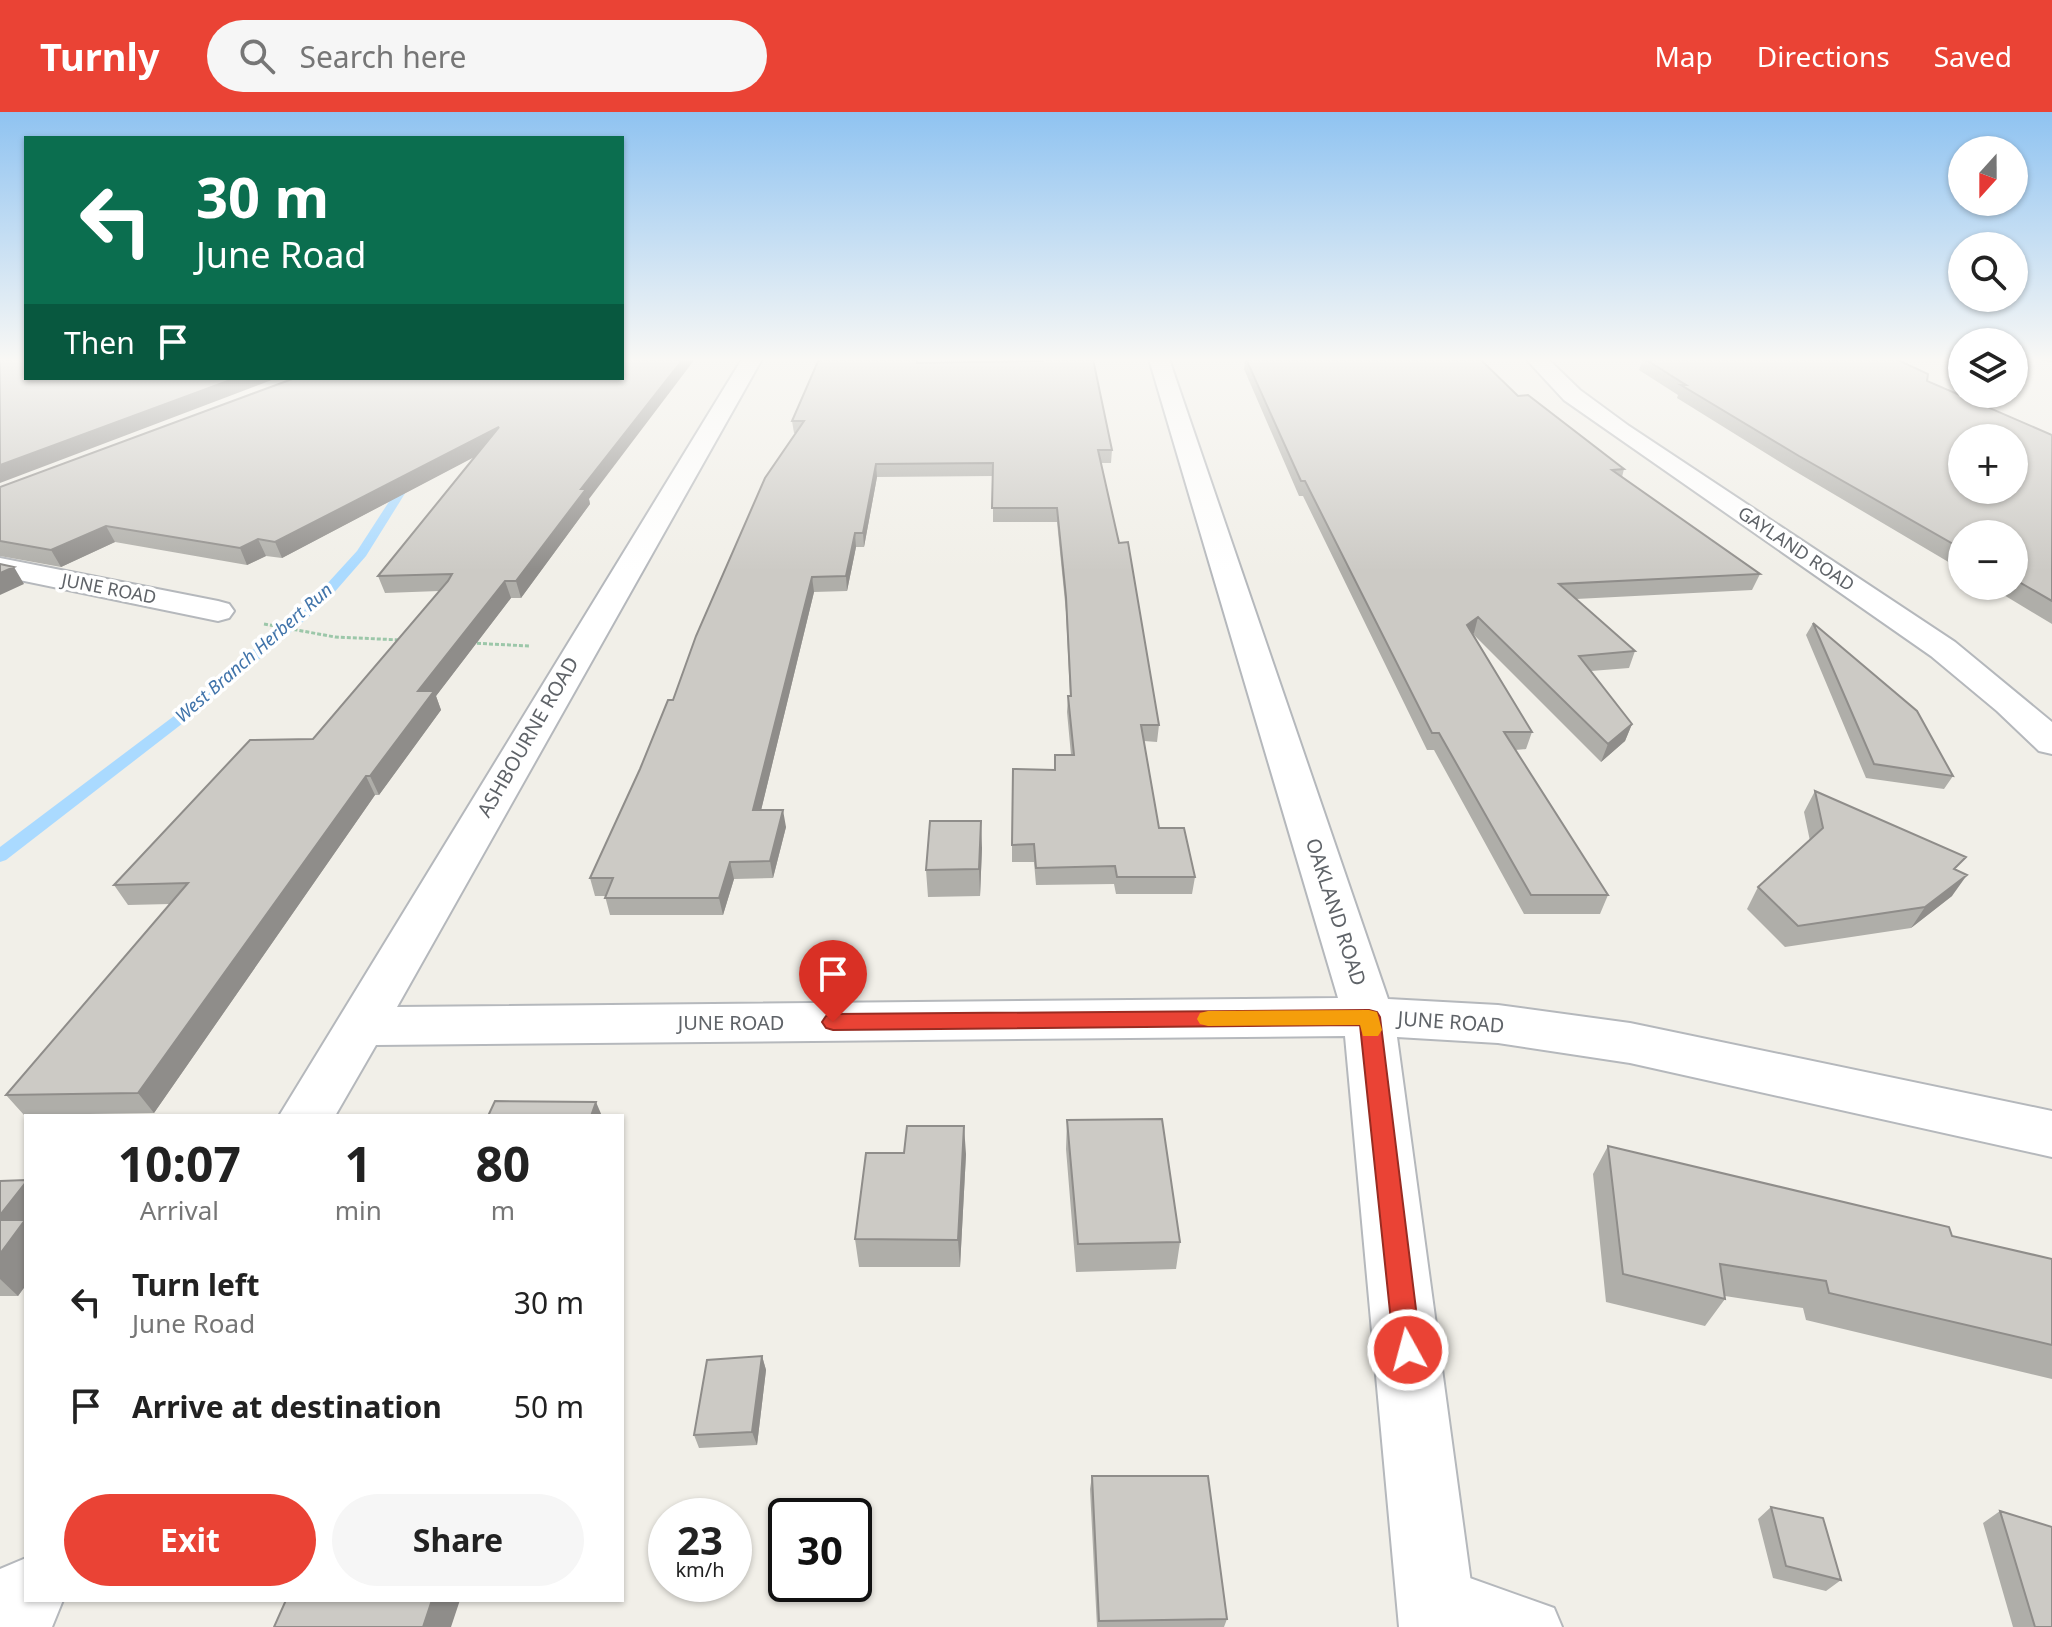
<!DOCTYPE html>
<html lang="en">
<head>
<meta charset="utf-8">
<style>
	body { margin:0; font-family:"Noto Sans",sans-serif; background:#f6f6f6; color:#222; height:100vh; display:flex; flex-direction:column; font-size:30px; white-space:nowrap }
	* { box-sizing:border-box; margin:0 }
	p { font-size:26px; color:#767676 }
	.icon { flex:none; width:44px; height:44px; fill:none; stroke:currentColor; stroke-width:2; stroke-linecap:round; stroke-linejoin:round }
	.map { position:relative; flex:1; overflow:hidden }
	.details { position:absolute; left:24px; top:1002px; width:600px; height:488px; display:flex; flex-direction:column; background:#fff; border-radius:0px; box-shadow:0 2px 6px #0004 }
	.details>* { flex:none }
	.hud { position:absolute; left:24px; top:24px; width:600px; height:244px; border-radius:0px; box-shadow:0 2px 6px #0004; background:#0b6e4f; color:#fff; overflow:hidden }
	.needle { width:52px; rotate:201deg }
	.tools { position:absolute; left:1948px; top:24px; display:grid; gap:16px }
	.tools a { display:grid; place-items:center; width:80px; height:80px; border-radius:50%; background:#fff; box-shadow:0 2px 6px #0004; font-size:40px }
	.speed { position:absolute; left:648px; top:1386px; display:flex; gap:16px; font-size:40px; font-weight:700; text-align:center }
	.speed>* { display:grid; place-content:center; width:104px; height:104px; border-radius:50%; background:#fff; box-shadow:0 2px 6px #0004; line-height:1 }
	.speed small { font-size:20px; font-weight:400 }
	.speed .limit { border:4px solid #111; border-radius:12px; background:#fff; color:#111 }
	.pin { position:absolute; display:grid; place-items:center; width:68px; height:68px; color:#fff; margin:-82px -34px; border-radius:50% 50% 50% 0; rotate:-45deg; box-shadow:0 0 8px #0007 }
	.pin .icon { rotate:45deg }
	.me { position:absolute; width:88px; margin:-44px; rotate:353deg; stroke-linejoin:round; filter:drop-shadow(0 0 6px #0008) }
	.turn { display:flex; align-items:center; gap:28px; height:168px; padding:0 40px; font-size:36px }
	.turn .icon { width:104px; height:104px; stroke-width:2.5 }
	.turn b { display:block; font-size:56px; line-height:68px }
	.then { display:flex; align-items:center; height:76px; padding:0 40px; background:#0003; gap:16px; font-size:30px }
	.eta { display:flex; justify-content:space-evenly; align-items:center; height:136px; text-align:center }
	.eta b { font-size:48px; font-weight:700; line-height:56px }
	.button { display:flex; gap:16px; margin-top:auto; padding:16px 40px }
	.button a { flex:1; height:92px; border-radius:48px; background:#ea4335; color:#fff; font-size:32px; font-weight:700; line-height:92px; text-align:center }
	.button a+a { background:#f6f6f6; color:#222 }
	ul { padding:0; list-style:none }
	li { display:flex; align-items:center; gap:24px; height:104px; padding:0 40px }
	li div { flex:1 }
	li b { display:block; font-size:30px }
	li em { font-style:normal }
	header { display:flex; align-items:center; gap:48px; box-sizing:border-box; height:112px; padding:0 40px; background:#ea4335; color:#fff }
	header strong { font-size:38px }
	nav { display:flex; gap:44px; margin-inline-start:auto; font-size:28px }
	.search { width:560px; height:72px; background:#f6f6f6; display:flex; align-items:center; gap:20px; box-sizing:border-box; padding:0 28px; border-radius:44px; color:#767676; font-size:30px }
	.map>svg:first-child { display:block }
</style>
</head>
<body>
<header>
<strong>Turnly</strong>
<div class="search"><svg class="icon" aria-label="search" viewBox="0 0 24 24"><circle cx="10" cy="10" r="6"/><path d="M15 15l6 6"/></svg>Search here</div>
<nav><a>Map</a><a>Directions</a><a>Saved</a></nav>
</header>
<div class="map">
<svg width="2052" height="1515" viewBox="0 0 2052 1515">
	<rect width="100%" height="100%" fill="#f1efe8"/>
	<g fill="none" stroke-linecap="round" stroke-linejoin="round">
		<path fill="#aadaff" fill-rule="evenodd" d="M405 365 414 367 366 444 325 491 196 601 6 748 0 750V735L186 595 315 485 357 439Z"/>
		<defs>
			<path id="service" d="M1436 1454 1554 1496 1562 1515H1460L1417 1499 1410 1480 1417 1461Z"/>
			<path id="minor" d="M742 247H762L397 895 1338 886 1149 247H1169L1388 887 1498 893 1630 911 2052 999V1045L1630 951 1498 931 1397 925 1477 1515H1399L1345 924 376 933 335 1004H279Z
				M1526 247H1548L1580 278 1629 314 1955 530 2052 610V642L2039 639 1997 599 1931 544 1564 288Z
				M0 446 218 489 229 492 234 499 229 506 218 509 0 464Z
				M26 1446V1488H63L52 1515H0V1457Z"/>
		</defs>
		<use href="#service" stroke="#b5b8bc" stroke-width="4"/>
		<use href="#minor" stroke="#b5b8bc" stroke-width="4"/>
		<path stroke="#9cc7a9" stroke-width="3" stroke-dasharray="4 2" stroke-linecap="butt" d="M264 512 335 525 401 528
			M471 531 529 534"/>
		<use href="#service" fill="#fff" fill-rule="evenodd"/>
		<use href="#minor" fill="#fff" fill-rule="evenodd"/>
	</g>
	<path fill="#afaea9" d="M1043 247H1093L1112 338 1111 351H1101L1159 613 1157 630 1144 629 1159 716 1195 765 1192 782H1116L1114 772 1036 773 1034 750H1012V733L1055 658 1071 643 1067 600 1068 584H1070L1066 500 1057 410H993V364L877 365 864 435H856L847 479 814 480 761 698 786 715 773 766 734 767 723 803H610L605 784H595L590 766 796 321H794L792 309 918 251 1043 249Z
		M1245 247H1480L1518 284 1624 357 1622 365 1760 462 1752 478 1576 487 1635 539 1629 556 1591 559 1632 612 1625 629 1601 650 1473 522 1532 620 1526 637 1515 638 1608 783 1600 802H1524L1434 638H1427L1303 384H1299L1244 257Z
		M1643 247H1896L1927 269 2052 323V512L1989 474H2014V422H1962V458L1793 358 1677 286 1678 283 1639 258Z
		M2036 247H2052V251Z
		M295 266 589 387 590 392 521 486H511L436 584 441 598 379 683H375L154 1001 24 1003 6 983 170 792 128 793 114 773 313 627 439 479 385 481 378 464 475 344 282 446 266 444 247 453 115 430 61 455 0 444V375Z
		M1813 511 1953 664 1944 677 1866 666 1806 523Z
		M1815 679 1957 758 1952 784 1911 816 1785 835 1747 797 1758 775 1810 729 1804 700Z
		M982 736 980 784 928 785 926 758Z
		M1067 1008 1180 1130 1176 1157 1076 1160 1066 1037Z
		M1608 1034 1952 1124 2052 1147V1267L1806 1208 1803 1196 1725 1184V1187L1705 1214 1606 1190 1593 1062Z
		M966 1042 960 1155H859L855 1127Z
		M26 1068V1173L18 1184H0V1069Z
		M762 1244 766 1258 757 1333 699 1336 694 1323Z
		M1092 1364 1227 1507 1224 1515H1097L1090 1377Z
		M1771 1395 1841 1468 1826 1479 1773 1466 1758 1407Z
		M2000 1399 2052 1515H2013L1983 1411Z"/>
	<path fill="#8f8d8a" d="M683 247H695L589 387 590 392 521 486 516 469 581 377Z
		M236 266H277L0 371V353Z
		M499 315 503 330 282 446 275 430Z
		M876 352 877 365 864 435 863 421Z
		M106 414 115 430 61 455 51 438Z
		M855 421 856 435 847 479 846 464Z
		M258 427 266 444 247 453 240 436Z
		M14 455 24 472 0 483V461Z
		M812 465 814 480 757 715 753 698Z
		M505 469 511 486 436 584 441 598 379 683 370 664 418 579Z
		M1478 505 1474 521 1463 530 1467 513Z
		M1632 612 1625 629 1601 650 1608 632Z
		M366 664 375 683 154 1001 138 981Z
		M783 698 786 715 773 766 770 749Z
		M981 709 982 736 980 784 979 757Z
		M730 750 734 767 723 803 719 786Z
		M1967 763 1952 784 1911 816 1925 795Z
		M596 990 602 1004H591Z
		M964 1014 966 1042 960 1155 958 1128Z
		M26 1070V1173L18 1184 0 1167V1103Z
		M762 1244 766 1258 757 1333 752 1320Z
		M432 1488H460L451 1515H423Z"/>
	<path fill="#cccac5" stroke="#8f8d8a" stroke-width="2" fill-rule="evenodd" d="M0 247H26V266H236L0 353Z
		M622 247H683L581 377H586L516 469H505L418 579H434L370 664H366L138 981 6 983 188 771 114 773 250 628 313 627 448 469 452 462 378 464 499 315 275 430 258 427 240 436 106 414 51 438 0 429V375L295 266H622Z
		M819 247H917V251L1043 249V247H1093L1112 338H1098L1119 431 1128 430 1159 613H1141L1159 716H1184L1195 765H1117L1115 754 1036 756 1034 732 1012 733 1013 657 1055 658V643H1074L1068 584H1071L1066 485 1057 396H992L993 351 876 352 863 421H855L846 464 812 465 753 698H783L770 749 730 750 719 786H605L613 766H590L640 657 668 588H673L696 524 765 366 804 309H792Z
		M1246 247H1480L1518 284 1528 283 1624 357 1612 358 1760 462 1559 472 1635 539 1579 544 1632 612 1608 632 1478 505 1467 513 1532 620H1504L1608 783H1531L1439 621H1432L1305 369H1301Z
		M1645 247H1896L1928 262 1927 269 2052 323V489L2014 467V422H1962V437L1799 344 1681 273H1686ZM1962 326H2014V378H1962Z
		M0 452 14 455 0 461Z
		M1813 511 1917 599 1953 664 1874 652Z
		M1815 679 1966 745 1954 757 1967 763 1925 795 1798 814 1758 775 1823 716Z
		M930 709H981L979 757 926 758Z
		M495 989 596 990 591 1004H488Z
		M1162 1007 1180 1130 1078 1132 1067 1008Z
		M907 1014H964L958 1128 855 1127 866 1041H904Z
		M1608 1034 1949 1115 1952 1124 2052 1147V1233L1829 1181 1826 1169 1720 1152 1725 1187 1623 1162Z
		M26 1068V1070L0 1103V1069Z
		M0 1108H25L0 1142Z
		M762 1244 752 1320 694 1323 707 1248Z
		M1092 1364H1208L1227 1507 1099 1509Z
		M1771 1395 1823 1406 1841 1468 1786 1454Z
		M2000 1399 2052 1415V1515H2035Z
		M286 1488H432L423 1515H274Z"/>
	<linearGradient id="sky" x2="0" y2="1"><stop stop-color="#8fc3f1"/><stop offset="0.54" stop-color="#f9f8f5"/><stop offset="1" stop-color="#f9f8f5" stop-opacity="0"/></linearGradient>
	<rect width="2052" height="459" fill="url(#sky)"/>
	<path fill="#ea4335" stroke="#982c22" stroke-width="2" d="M1369 898 1377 900 1380 905 1421 1238 1417 1248 1408 1251 1398 1248 1394 1238 1360 913 833 918 826 916 822 910 826 904 833 902Z"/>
	<path fill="#f59e0b" d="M1369 898 1377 900 1382 918 1378 924H1363L1360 913 1208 914 1200 912 1197 907 1200 901 1208 899Z"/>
	<g text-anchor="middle" stroke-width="7" stroke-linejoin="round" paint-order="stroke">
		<g font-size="18" fill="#5f6368" stroke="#fff">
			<text transform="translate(1796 437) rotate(34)" y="6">GAYLAND ROAD</text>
			<text transform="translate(109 477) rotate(11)" y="6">JUNE ROAD</text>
		</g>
		<g font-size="18" font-style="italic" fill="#4174aa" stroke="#fff">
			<text transform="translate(254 541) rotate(-41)" y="6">West Branch Herbert Run</text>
		</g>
		<g font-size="20" fill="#5f6368" stroke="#fff">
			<text transform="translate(528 625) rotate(-60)" y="7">ASHBOURNE ROAD</text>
			<text transform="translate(1336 800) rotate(72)" y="7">OAKLAND ROAD</text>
			<text transform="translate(1451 910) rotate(4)" y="7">JUNE ROAD</text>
			<text x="731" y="918">JUNE ROAD</text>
		</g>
	</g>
</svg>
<div class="tools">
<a><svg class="needle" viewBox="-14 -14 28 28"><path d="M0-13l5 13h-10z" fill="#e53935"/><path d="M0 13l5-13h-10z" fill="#767676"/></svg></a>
<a><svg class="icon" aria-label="search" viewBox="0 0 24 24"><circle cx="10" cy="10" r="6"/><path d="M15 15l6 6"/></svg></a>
<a><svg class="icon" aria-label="layers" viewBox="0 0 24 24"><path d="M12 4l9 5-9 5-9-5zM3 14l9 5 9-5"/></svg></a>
<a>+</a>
<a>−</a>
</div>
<div class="speed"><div>23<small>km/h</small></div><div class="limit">30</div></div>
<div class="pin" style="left:833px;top:910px;background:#d93025"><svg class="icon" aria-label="arrive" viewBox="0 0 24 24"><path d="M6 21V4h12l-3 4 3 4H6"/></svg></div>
<svg class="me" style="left:1408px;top:1238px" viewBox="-20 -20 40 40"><circle r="17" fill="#ea4335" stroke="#fff" stroke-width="3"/><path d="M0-11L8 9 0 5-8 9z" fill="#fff"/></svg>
<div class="hud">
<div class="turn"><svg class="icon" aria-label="left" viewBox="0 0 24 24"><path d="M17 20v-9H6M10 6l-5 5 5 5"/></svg><div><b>30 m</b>June Road</div></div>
<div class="then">Then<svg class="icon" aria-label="arrive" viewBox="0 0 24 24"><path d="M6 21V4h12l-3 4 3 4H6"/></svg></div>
</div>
<section class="details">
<div class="eta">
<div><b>10:07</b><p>Arrival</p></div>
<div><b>1</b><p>min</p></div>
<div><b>80</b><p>m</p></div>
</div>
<ul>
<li><svg class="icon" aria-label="left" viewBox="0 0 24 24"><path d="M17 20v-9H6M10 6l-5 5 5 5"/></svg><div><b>Turn left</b><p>June Road</p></div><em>30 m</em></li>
<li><svg class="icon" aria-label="arrive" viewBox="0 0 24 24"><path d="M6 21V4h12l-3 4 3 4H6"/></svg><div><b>Arrive at destination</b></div><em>50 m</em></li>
</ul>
<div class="button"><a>Exit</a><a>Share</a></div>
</section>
</div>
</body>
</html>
